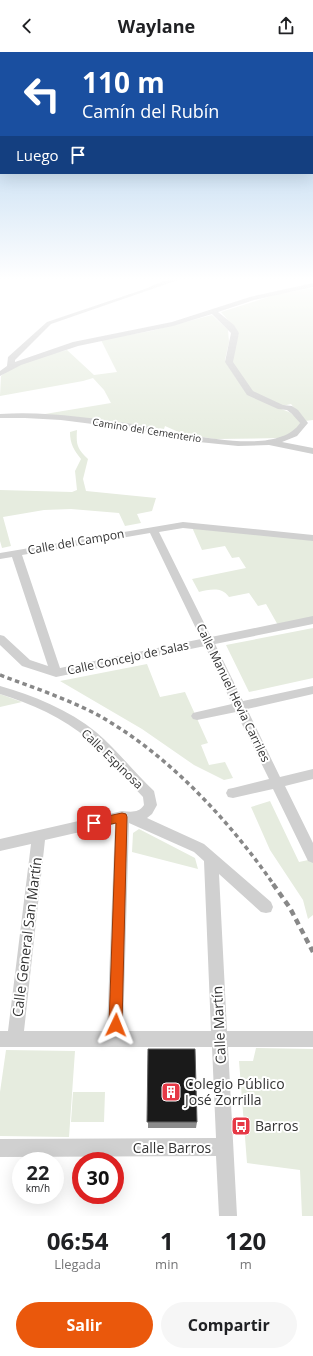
<!DOCTYPE html>
<html lang="es">
<head>
<meta charset="utf-8">
<style>
	body { margin:0; font-family:"Open Sans",sans-serif; background:#f6f6f6; color:#202124; height:100vh; display:flex; flex-direction:column; font-size:15px; white-space:nowrap }
	* { box-sizing:border-box; margin:0 }
	p { font-size:13px; color:#757577 }
	.icon { flex:none; width:22px; height:22px; fill:none; stroke:currentColor; stroke-width:2; stroke-linecap:round; stroke-linejoin:round }
	.map { position:relative; height:1164px; overflow:hidden }
	.details { display:flex; flex-direction:column; background:#fff; flex:1 }
	.details>* { flex:none }
	.guide { position:absolute; left:0px; top:0px; width:313px; height:122px; box-shadow:0 4px 16px #0002; background:#1a4fa0; color:#fff; overflow:hidden }
	.speed { position:absolute; left:12px; top:1100px; display:flex; gap:8px; font-size:20px; font-weight:700; text-align:center }
	.speed>* { display:grid; place-content:center; width:52px; height:52px; border-radius:50%; background:#fff; box-shadow:0 4px 16px #0002; line-height:1 }
	.speed small { font-size:10px; font-weight:400 }
	.speed .limit { border:6px solid #d22; background:#fff; color:#111 }
	.pin { position:absolute; display:grid; place-items:center; width:34px; height:34px; color:#fff; margin:-17px; border-radius:8px; box-shadow:0 2px 6px #0006 }
	.me { position:absolute; width:44px; margin:-22px; rotate:2deg; stroke-linejoin:round; filter:drop-shadow(0 0 3px #0008) }
	.turn { display:flex; align-items:center; gap:14px; height:84px; padding:0 16px; font-size:18px }
	.turn .icon { width:52px; height:52px; stroke-width:2.5 }
	.turn b { display:block; font-size:28px; line-height:34px }
	.then { display:flex; align-items:center; height:38px; padding:0 16px; background:#0003; gap:8px; font-size:15px }
	.eta { display:flex; justify-content:space-evenly; align-items:center; height:68px; text-align:center }
	.eta b { font-size:24px; font-weight:700; line-height:28px }
	.action { display:flex; gap:8px; margin-top:auto; padding:8px 16px }
	.action a { flex:1; height:46px; border-radius:24px; background:#ea580c; color:#fff; font-size:16px; font-weight:700; line-height:46px; text-align:center }
	.action a+a { background:#f6f6f6; color:#202124 }
	header { display:flex; justify-content:space-between; align-items:center; height:52px; padding:0 16px; background:#fff; font-size:18px; font-weight:700 }
	.map>svg:first-child { display:block }
</style>
</head>
<body>
<header><svg class="icon" aria-label="back" viewBox="0 0 24 24"><path d="M15 5l-7 7 7 7"/></svg>Waylane<svg class="icon" aria-label="share" viewBox="0 0 24 24"><path d="M12 15V3M7 8l5-5 5 5M5 13v7h14v-7"/></svg></header>
<div class="map">
<svg width="313" height="1164" viewBox="0 0 313 1164">
	<rect width="100%" height="100%" fill="#fff"/>
	<path fill="#e6ecdf" d="M313 236V368L305 369 291 352 282 354 251 339 231 309 239 281 221 260 278 242Z
		M212 263 228 278 229 290 225 308 236 326 271 353 289 360 298 366 300 371 299 375 291 381 281 386 215 387 183 382 165 374 164 377 45 362 111 351 104 338 93 326 83 329 0 344 1 324C19 309 44 304 67 298L94 323 117 320 101 288 151 279Z
		M77 378C76 393 77 396 88 407L83 427 86 439 156 446 152 459 137 462 141 471 125 474 119 461 71 457 44 458 3 465 11 494 2 496 0 489V438L72 440 77 438 75 419 81 407C74 398 70 392 70 380Z
		M191 473 313 486V568L279 575 266 552 258 554 249 541 229 545C221 534 209 538 199 540L192 527 246 516 239 505 232 506 225 494 202 498Z
		M313 576V626L249 640 226 593Z
		M147 612 160 645 185 640 208 691 201 693 209 713 225 710 233 726 224 728 194 713 142 677 60 629Z
		M0 642 22 650 0 655Z
		M270 749 299 810 313 807V863L308 867 303 848 270 798 251 755Z
		M139 777 195 806 198 817 132 800 133 781Z
		M256 996 313 997V1164H302L300 1118 247 1111 239 1009H253Z
		M6 998 75 999 69 1085 0 1084V1040Z
		M73 1040H105L104 1070H71Z"/>
	<g fill="none" stroke-linecap="round" stroke-linejoin="round">
		<path fill="#d0d0d0" fill-rule="evenodd" d="M178 228 51 272 15 308V310L73 290 172 270 250 245 313 231V235L254 248 218 260 234 273 239 281 233 310 253 339 283 353 292 354 298 358 308 371 297 384 282 390 313 396V402L269 393 238 394 199 390 140 378 61 368 25 366H0V362C45 359 89 366 133 372 170 377 275 409 300 371L292 362 287 358 278 357 247 343 225 310 231 281 212 262 173 274 78 294 21 313 0 324V319L7 314 8 305 47 270 145 237 163 229Z
			M183 470 313 483V489L183 476 159 480 211 585 313 564V572L215 592 243 649 313 634V642L247 657 280 725 313 717V727L285 734 313 791V811L308 809 273 737 233 746 228 745 226 741 228 737 233 736 269 727 236 660 197 668 193 667 191 664 193 661 197 660 232 652 205 594 56 625 22 614 0 593V583L4 584 30 608 48 614 12 505 0 507V501ZM150 481 201 587 60 616 22 503Z
			M0 634C33 643 69 658 96 680 117 698 134 720 154 739L157 753 152 762 147 766 204 792 271 850 273 855 271 860 266 861 261 860 219 822 227 979H313V995H228L237 1164H219L216 1104 0 1105V1087L216 1086 212 995H0V979H8L31 792 0 799V787L122 759C131 760 139 761 144 753L143 745C125 726 108 705 88 687 64 666 30 651 0 642ZM129 771 194 800 204 809 211 979H123ZM115 772 107 979H24L45 788Z"/>
		<path stroke="#888" stroke-width="3.5" stroke-dasharray="4.5 3.5" stroke-linecap="butt" d="M0 623C32 635 65 646 96 662 167 701 228 767 274 833"/>
		<path stroke="#888" stroke-width="4.5" stroke-dasharray="6 4.5" stroke-linecap="butt" d="M273 832 290 856 313 900"/>
	</g>
	<path fill="#8c8c8c" d="M148 997 197 1070 196 1076H148Z"/>
	<path fill="#1a1a1a" stroke="#5f5f5f" d="M148 997H195L197 1070H147Z"/>
	<linearGradient id="sky" x2="0" y2="1"><stop stop-color="#9ec6ea"/><stop offset="0.58" stop-color="#fff"/><stop offset="1" stop-color="#fff" stop-opacity="0"/></linearGradient>
	<rect width="313" height="391" fill="url(#sky)"/>
	<path fill="#ea580c" stroke="#983908" d="M122 761 126 762 127 765 122 973 120 977 116 979 111 977 109 973 116 771 94 776 90 775 89 771 90 768 94 767Z"/>
	<defs>
		<symbol id="building-square" viewBox="-11 -11 22 22"><rect x="-9" y="-9" width="18" height="18" rx="4" fill="#e63946" stroke="#fff"/><path d="M-4-6H4V6H1V3H-1V6H-4ZM-2.5-4.3h1.7v1.8h-1.7ZM.8-4.3h1.7v1.8H.8ZM-2.5-1h1.7V.8h-1.7ZM.8-1h1.7V.8H.8Z" fill="#fff"/></symbol>
		<symbol id="bus-square" viewBox="-11 -11 22 22"><rect x="-9" y="-9" width="18" height="18" rx="4" fill="#e63946" stroke="#fff"/><path d="M-5-6H5V4H4V6H2V4H-2V6H-4V4H-5ZM-3.5-4V0h7V-4ZM-3.5 1.2v1.5H-2V1.2ZM2 1.2v1.5H3.5V1.2Z" fill="#fff"/></symbol>
	</defs>
	<g fill-rule="evenodd">
		<use href="#building-square" x="160" y="1029" width="22" height="22"/>
		<use href="#bus-square" x="230" y="1063" width="22" height="22"/>
	</g>
	<g text-anchor="middle" stroke-width="4" stroke-linejoin="round" paint-order="stroke">
		<g font-size="10" fill="#333" stroke="#fff">
			<text transform="translate(147 378) rotate(9)" y="4">Camino del Cementerio</text>
		</g>
		<g font-size="12" fill="#333" stroke="#fff">
			<text transform="translate(76 490) rotate(-10)" y="4">Calle del Campon</text>
			<text transform="translate(128 606) rotate(-12)" y="4">Calle Concejo de Salas</text>
			<text transform="translate(233 641) rotate(64)" y="4">Calle Manuel Hevia Carriles</text>
			<text transform="translate(112 707) rotate(44)" y="4">Calle Espinosa</text>
		</g>
		<g font-size="14" fill="#333" stroke="#fff">
			<text transform="translate(27 885) rotate(-83)" y="5">Calle General San Martín</text>
			<text transform="translate(219 973) rotate(-93)" y="5">Calle Martín</text>
			<text x="172" y="1101">Calle Barros</text>
		</g>
		<g font-size="14" fill="#333" stroke="#fff" text-anchor="start">
			<text x="185" y="1037">Colegio Público<tspan x="185" dy="16">José Zorrilla</tspan></text>
			<text x="255" y="1079">Barros</text>
		</g>
	</g>
</svg>
<div class="speed"><div>22<small>km/h</small></div><div class="limit">30</div></div>
<div class="pin" style="left:94px;top:771px;background:#d93025"><svg class="icon" aria-label="arrive" viewBox="0 0 24 24"><path d="M6 21V4h12l-3 4 3 4H6"/></svg></div>
<svg class="me" style="left:116px;top:973px" viewBox="-20 -20 40 40"><path d="M0-17L14 15 0 8-14 15z" fill="#ea580c" stroke="#fff" stroke-width="4"/></svg>
<div class="guide">
<div class="turn"><svg class="icon" aria-label="left" viewBox="0 0 24 24"><path d="M17 20v-9H6M10 6l-5 5 5 5"/></svg><div><b>110 m</b>Camín del Rubín</div></div>
<div class="then">Luego<svg class="icon" aria-label="arrive" viewBox="0 0 24 24"><path d="M6 21V4h12l-3 4 3 4H6"/></svg></div>
</div>
</div>
<section class="details">
<div class="eta">
<div><b>06:54</b><p>Llegada</p></div>
<div><b>1</b><p>min</p></div>
<div><b>120</b><p>m</p></div>
</div>
<div class="action"><a>Salir</a><a>Compartir</a></div>
</section>
</body>
</html>
